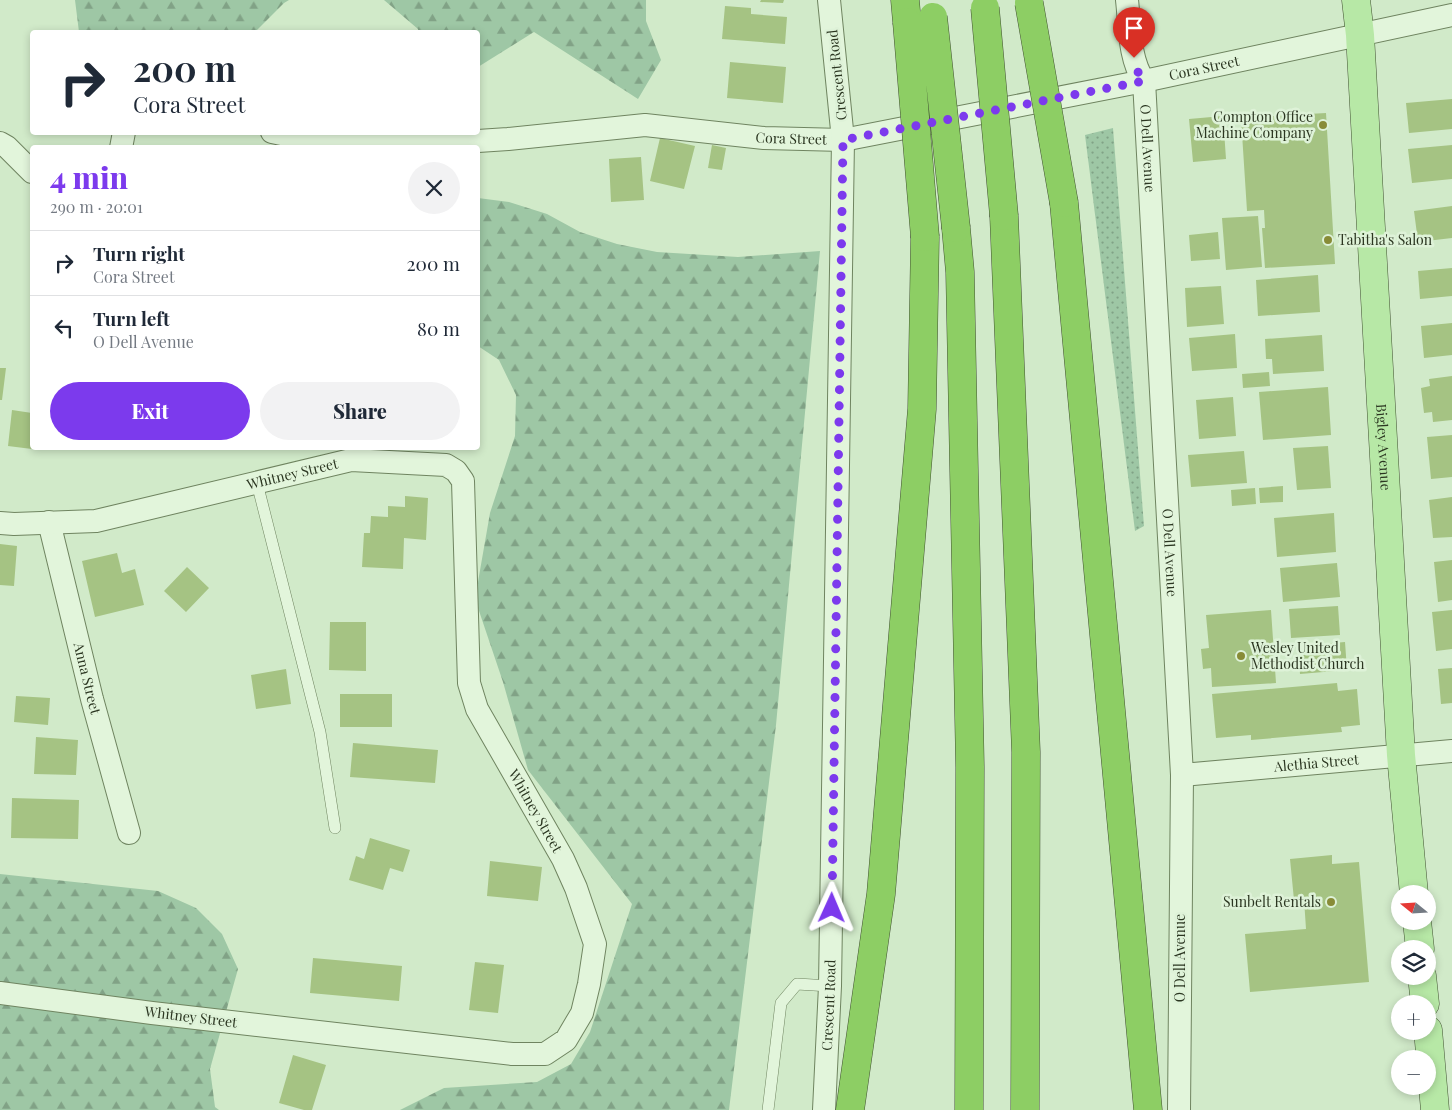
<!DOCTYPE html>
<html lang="en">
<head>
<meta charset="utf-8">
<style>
	body { margin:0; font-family:"Playfair Display",serif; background:#f2f2f3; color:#1f2937; height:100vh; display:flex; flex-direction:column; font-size:19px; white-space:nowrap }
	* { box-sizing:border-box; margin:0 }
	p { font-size:16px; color:#747a83 }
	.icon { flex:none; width:28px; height:28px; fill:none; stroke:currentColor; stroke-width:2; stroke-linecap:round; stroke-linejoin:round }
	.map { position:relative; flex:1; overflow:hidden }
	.drawer { position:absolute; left:30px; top:145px; width:450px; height:305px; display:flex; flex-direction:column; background:#fff; border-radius:5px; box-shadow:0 2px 8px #0003 }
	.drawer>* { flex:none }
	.top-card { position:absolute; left:30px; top:30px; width:450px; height:105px; border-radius:5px; box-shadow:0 2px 8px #0003; background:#fff; color:#1f2937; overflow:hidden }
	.needle { width:32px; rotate:288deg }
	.buttons { position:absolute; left:1391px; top:885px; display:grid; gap:10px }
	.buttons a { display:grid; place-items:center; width:45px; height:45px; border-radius:50%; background:#fff; box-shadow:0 2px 8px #0003; font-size:25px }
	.pin { position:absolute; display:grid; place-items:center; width:42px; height:42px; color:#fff; margin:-51px -21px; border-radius:50% 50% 50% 0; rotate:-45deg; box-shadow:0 0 5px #0007 }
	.pin .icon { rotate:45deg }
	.me { position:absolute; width:55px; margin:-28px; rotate:1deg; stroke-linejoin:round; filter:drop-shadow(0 0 4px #0008) }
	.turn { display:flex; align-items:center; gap:18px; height:105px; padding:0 20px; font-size:22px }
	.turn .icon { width:65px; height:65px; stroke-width:2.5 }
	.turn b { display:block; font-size:35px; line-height:42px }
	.round { display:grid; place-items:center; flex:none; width:52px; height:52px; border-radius:26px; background:#f2f2f3 }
	.overview { display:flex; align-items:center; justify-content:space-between; height:85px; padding:0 20px }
	h1 { font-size:30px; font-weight:800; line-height:38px; color:#7c3aed }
	.button { display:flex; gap:10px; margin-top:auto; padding:10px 20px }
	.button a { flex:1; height:58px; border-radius:30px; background:#7c3aed; color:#fff; font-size:20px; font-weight:800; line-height:58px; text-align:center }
	.button a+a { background:#f2f2f3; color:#1f2937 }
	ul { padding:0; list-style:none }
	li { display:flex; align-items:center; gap:15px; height:65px; padding:0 20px; border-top:1px solid #e0e1e3 }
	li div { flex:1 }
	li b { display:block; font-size:19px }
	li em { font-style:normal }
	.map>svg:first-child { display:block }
</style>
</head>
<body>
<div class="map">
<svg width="1452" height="1110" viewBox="0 0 1452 1110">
	<defs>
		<pattern id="grass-dots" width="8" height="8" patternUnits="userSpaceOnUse" patternTransform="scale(1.25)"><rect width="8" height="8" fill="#9ec7a5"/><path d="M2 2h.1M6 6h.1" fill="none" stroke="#81a286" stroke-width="1.8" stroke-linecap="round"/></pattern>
		<pattern id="forest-firs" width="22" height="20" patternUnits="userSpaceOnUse" patternTransform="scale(1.25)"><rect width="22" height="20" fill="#9ec7a5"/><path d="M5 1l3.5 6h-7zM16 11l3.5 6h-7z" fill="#81a286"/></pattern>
	</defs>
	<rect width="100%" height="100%" fill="#d1eac9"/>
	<path fill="url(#grass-dots)" d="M1113 128 1144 526 1135 531 1085 135Z"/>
	<path fill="url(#forest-firs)" d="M75 0H289L284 3 255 32H79Z
		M384 0H646V21L661 60 638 99 534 32 478 67V32H418V29Z
		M478 198 509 202 547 214 580 232 617 244 657 252 738 257 820 251 776 725 729 1110H400L444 1088 537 1082 571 1064 590 1032 632 904 528 770 503 682 475 599 490 513 515 436 516 395 499 360 478 346Z
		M0 874 158 891 196 908 222 934 238 969 210 1069 215 1107 219 1110H0Z"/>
	<path fill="#a5c383" d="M761 0H784L783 3 760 2Z
		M725 6 751 8V14L787 17 785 44 722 39Z
		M730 62 786 67 783 103 727 98Z
		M1452 99V129L1409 133 1406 103Z
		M1326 113 1335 264 1265 268 1262 228H1265L1264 210 1247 211 1241 118Z
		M1223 116 1226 159 1193 162 1189 119Z
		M660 138 695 146 684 189 650 181Z
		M712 145 726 148 722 170 708 168Z
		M1452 145V179L1412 183 1408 149Z
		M641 157 644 200 611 202 609 159Z
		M1452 206V238L1418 242 1414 211Z
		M1258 216 1262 267 1226 270 1222 218Z
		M1218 232 1220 259 1191 261 1189 235Z
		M1452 268V296L1420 299 1418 271Z
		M1318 275 1320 312 1258 316 1256 280Z
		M1221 286 1224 324 1187 327 1185 288Z
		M1452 323V355L1424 358 1421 326Z
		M1235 334 1237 368 1192 371 1189 338Z
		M1322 335 1324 371 1273 374 1272 359H1266L1265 339Z
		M0 368H6L2 400H0Z
		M1269 372 1270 386 1243 388 1242 374Z
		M1452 376V420L1433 422 1432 412 1424 413 1421 388 1430 386 1429 379Z
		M1328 387 1331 435 1263 440 1259 392Z
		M1233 397 1236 436 1199 439 1196 400Z
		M12 410 32 413V449L8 446Z
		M1452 435V477L1431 479 1427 437Z
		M1328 446 1331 488 1297 490 1293 448Z
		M1244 451 1247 483 1191 487 1188 455Z
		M1283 486V502L1260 503 1259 488Z
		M1255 488 1256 504 1232 506 1231 490Z
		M405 496 428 498 426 540 404 538 403 569 362 567 364 533H370L371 516 388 517V506L405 507Z
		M1452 497V537L1433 538 1429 500Z
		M1334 513 1336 552 1277 557 1274 518Z
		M0 544 17 546 14 586 0 585Z
		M117 553 122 573 135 569 144 605 95 617 82 561Z
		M1452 560V600L1438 602 1434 562Z
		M1337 563 1340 597 1283 602 1280 568Z
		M187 567 209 588 186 612 164 591Z
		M1338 606 1340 635 1291 638 1289 609Z
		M1271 610 1276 683 1212 687 1211 668 1203 669 1201 649 1209 648 1206 615Z
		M1452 610V649L1436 651 1432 612Z
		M330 622H366V671L329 670Z
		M1345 642 1347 670 1300 674 1298 646Z
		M1452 668V703L1441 704 1438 669Z
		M286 669 291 704 256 709 251 675Z
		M1337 683 1338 691 1357 689 1360 725 1341 727 1342 732 1251 740V735L1216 738 1212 694Z
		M340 694H392V727H340Z
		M16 696 50 698 48 725 14 722Z
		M36 737 78 740 76 775 34 774Z
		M353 743 438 750 435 783 350 777Z
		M12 798 79 800 78 839 11 838Z
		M370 838 410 850 403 872 390 868 383 890 349 880 356 856 364 859Z
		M1332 855V864L1359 862 1369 982 1250 992 1245 934 1306 929 1304 899 1294 900 1290 859Z
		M490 861 542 867 538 901 487 896Z
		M313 958 402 966 399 1001 310 993Z
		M475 962 504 965 498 1013 469 1010Z
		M293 1055 326 1065 312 1110H304L279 1103Z"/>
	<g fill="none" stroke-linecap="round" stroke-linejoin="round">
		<defs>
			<path id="service" d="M257 483 320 732 335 828
				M768 1110 781 1003 797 984 830 986"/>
			<g id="minor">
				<path id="s1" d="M1127 0C1130 27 1129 59 1144 81L1182 775 1179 1110"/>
				<path id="s2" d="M272 132 324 143 418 145 508 139 645 125 764 138 843 140 1144 81 1452 15"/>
				<path d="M0 143 7 147 32 172"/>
				<path d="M121 148 124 132"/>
				<path id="s3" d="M49 522 92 699 129 833"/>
				<path id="s4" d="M0 523 14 524 96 521 351 460 446 465 456 471 463 481 469 683 477 709 563 859 576 888 595 944 589 984 582 1013 566 1040 545 1054H512L152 1013 0 993"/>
				<path id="s5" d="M1182 775 1452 751"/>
				<path id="s6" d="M824 1110 830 986 843 140 829 0"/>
			</g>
			<g id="primary">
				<path id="s7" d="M1356 0 1360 35 1401 755 1414 894"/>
				<path d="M1417 921 1420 949"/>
				<path d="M1422 976 1425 1004"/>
				<path d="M1428 1030 1435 1110"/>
			</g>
			<path id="motorway" d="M905 0 907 22
				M1064 203 1148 1110
				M1004 216 1026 752 1025 1110
				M956 228 960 272 970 767 969 1110
				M850 1110 881 894 922 409 925 237"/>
		</defs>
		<use href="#service" stroke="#6f8460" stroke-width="12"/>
		<use href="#minor" stroke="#6f8460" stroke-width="24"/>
		<use href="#primary" stroke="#425233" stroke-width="29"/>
		<use href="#motorway" stroke="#425233" stroke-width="29"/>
		<use href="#service" stroke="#e2f5db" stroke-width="11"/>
		<use href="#minor" stroke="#e2f5db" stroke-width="22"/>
		<use href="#primary" stroke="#b7e8a6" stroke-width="28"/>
		<use href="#motorway" stroke="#8dce64" stroke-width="28"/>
		<defs>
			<path id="motorway-bridge" d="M1029 3 1064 203
				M985 8 1004 216
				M933 17 956 228
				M907 22 925 237"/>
		</defs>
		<use href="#motorway-bridge" stroke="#425233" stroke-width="29" stroke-linecap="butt"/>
		<use href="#motorway-bridge" stroke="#8dce64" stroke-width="28"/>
	</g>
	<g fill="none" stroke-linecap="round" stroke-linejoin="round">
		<path stroke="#7c3aed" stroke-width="9" stroke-dasharray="0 16.2" d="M832 908 843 140 1144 81 1138 72 1134 58"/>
	</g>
	<g fill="#888c37" stroke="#def2d8" stroke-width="2">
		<circle cx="1323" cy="125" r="5"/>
		<circle cx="1328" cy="240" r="5"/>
		<circle cx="1241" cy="656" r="5"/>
		<circle cx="1331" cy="902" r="5"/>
	</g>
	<g text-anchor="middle" stroke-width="5" stroke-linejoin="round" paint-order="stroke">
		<g font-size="14" fill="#2b3621" stroke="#def2d8">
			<text dy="5" stroke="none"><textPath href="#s2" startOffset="942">Cora Street</textPath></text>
			<text transform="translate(837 75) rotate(-96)" y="5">Crescent Road</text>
			<text dy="5" stroke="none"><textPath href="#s2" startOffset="522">Cora Street</textPath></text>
			<text dy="5" stroke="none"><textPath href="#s1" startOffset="151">O Dell Avenue</textPath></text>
			<text dy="5" stroke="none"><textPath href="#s7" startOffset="448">Bigley Avenue</textPath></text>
			<text dy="5" stroke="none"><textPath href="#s4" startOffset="298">Whitney Street</textPath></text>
			<text dy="5" stroke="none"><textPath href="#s1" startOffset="556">O Dell Avenue</textPath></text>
			<text dy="5" stroke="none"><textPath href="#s3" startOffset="161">Anna Street</textPath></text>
			<text dy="5" stroke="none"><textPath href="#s5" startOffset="135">Alethia Street</textPath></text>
			<text dy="5" stroke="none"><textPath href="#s4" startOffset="824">Whitney Street</textPath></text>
			<text transform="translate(1180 958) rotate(-90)" y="5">O Dell Avenue</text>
			<text dy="5" stroke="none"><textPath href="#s6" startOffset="105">Crescent Road</textPath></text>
			<text transform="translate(191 1017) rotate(7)" y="5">Whitney Street</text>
		</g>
		<g font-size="14" fill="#2b3621" stroke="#def2d8" text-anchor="end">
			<text x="1313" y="122">Compton Office<tspan x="1313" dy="16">Machine Company</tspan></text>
			<text x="1338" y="245" text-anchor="start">Tabitha's Salon</text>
			<text x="1251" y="653" text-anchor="start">Wesley United<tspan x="1251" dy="16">Methodist Church</tspan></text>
			<text x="1321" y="907">Sunbelt Rentals</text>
		</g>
	</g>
</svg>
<div class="buttons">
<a><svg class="needle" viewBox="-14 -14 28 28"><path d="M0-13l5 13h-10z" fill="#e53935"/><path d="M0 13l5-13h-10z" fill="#747a83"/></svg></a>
<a><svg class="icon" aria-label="layers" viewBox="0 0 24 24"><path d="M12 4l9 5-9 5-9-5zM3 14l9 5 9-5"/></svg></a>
<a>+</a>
<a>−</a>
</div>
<div class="pin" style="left:1134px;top:58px;background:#d93025"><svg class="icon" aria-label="arrive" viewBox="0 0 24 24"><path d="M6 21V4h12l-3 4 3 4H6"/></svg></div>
<svg class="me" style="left:832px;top:908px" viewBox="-20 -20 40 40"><path d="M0-17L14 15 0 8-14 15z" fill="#7c3aed" stroke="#fff" stroke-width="4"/></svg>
<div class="top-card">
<div class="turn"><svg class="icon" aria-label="right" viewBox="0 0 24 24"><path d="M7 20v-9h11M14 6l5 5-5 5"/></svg><div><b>200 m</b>Cora Street</div></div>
</div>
<section class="drawer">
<div class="overview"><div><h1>4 min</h1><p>290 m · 20:01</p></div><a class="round"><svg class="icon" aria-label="close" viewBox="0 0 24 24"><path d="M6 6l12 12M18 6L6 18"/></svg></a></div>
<ul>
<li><svg class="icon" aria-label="right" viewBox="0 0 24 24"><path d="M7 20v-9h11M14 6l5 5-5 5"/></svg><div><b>Turn right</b><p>Cora Street</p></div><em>200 m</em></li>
<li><svg class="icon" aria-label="left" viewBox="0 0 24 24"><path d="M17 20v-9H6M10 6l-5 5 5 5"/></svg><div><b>Turn left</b><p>O Dell Avenue</p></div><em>80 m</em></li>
</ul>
<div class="button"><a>Exit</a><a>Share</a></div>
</section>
</div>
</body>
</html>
